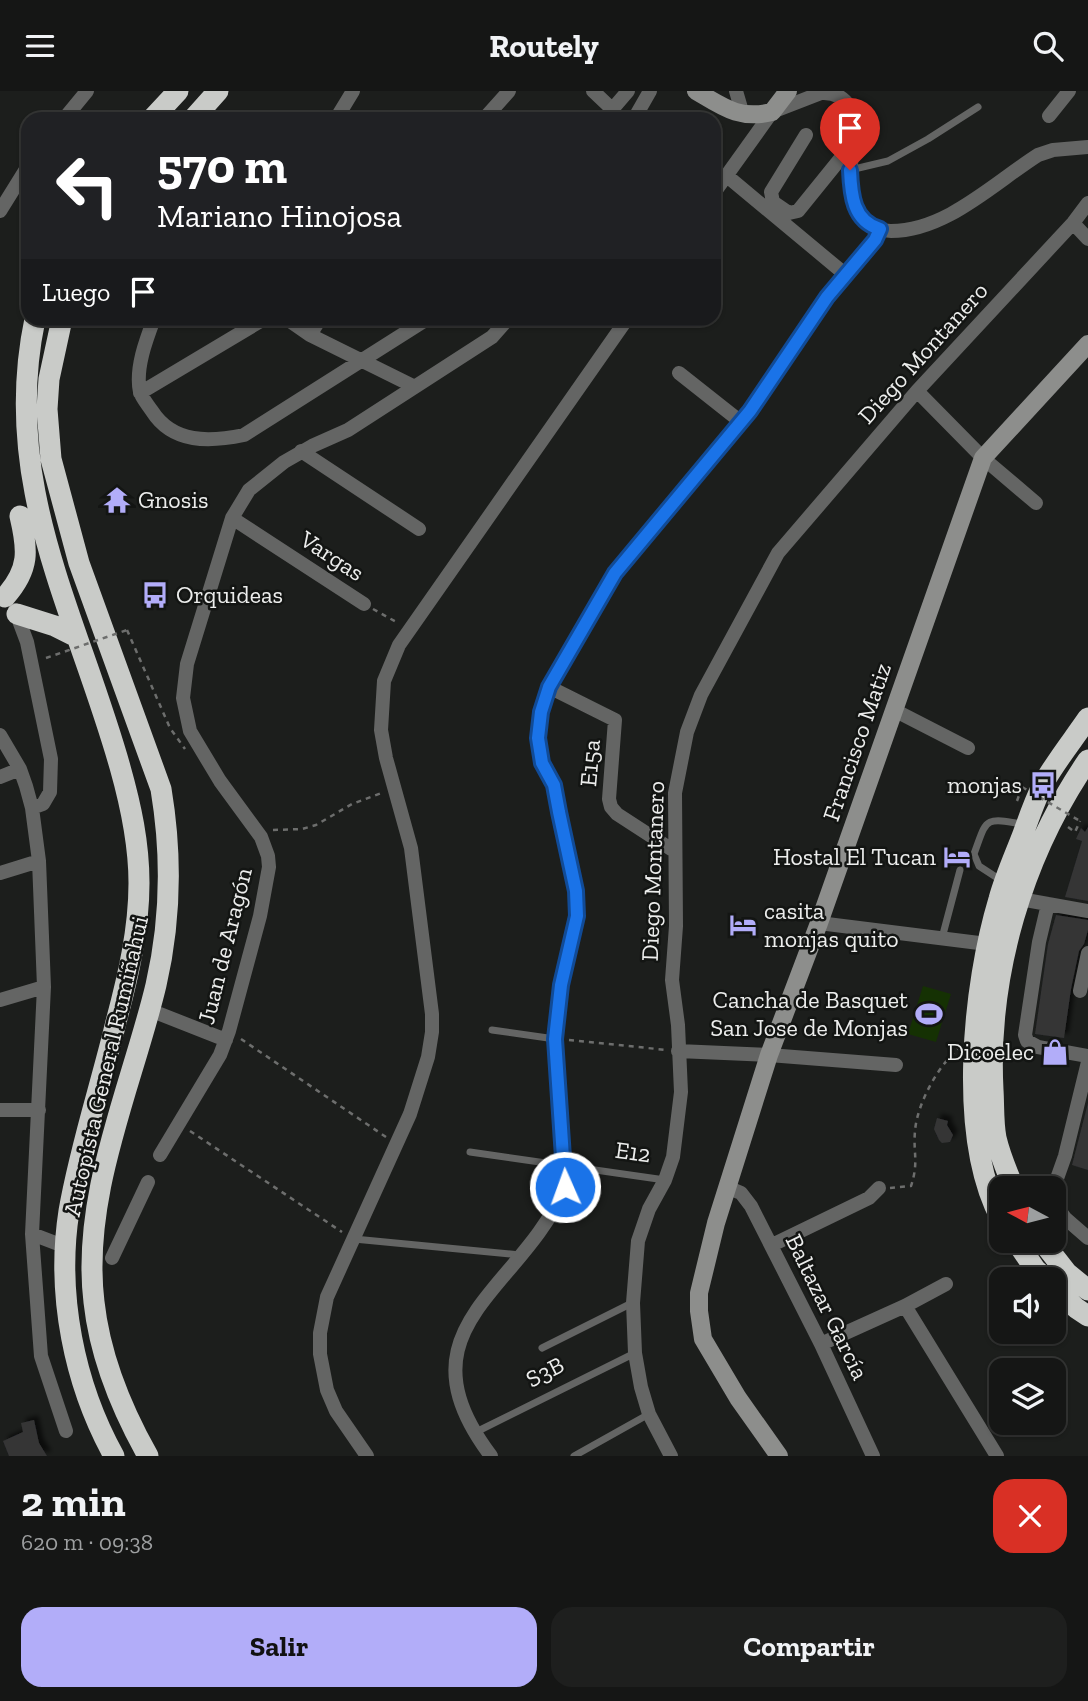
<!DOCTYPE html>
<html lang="es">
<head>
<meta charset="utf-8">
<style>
	body { margin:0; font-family:"Zilla Slab",serif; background:#1e1f1e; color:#f1f3f6; height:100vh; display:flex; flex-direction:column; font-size:26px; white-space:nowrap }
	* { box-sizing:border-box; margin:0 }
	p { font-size:23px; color:#9d9fa0 }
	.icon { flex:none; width:38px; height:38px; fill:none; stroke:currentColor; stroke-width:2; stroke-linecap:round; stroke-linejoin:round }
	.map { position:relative; height:1365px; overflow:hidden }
	.drawer { display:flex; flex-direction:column; background:#151615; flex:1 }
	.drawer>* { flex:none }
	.guide { position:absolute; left:21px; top:21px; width:700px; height:214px; border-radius:21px; box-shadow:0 2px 5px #0004,0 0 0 2px #343534; background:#202124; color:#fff; overflow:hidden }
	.needle { width:46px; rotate:277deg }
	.controls { position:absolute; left:989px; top:1085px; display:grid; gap:14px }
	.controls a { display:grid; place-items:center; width:77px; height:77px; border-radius:14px; background:#151615; box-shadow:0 2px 5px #0004,0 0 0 2px #343534; font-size:35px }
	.pin { position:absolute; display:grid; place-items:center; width:60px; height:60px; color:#fff; margin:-72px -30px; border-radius:50% 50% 50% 0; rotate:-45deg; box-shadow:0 0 7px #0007 }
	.pin .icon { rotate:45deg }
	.me { position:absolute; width:77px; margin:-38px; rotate:358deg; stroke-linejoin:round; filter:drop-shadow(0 0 5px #0008) }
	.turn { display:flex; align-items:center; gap:24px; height:147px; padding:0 21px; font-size:32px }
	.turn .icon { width:91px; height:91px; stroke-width:2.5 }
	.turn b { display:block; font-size:49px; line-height:60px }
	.then { display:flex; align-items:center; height:66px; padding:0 21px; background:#0003; gap:14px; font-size:26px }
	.round { display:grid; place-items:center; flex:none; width:74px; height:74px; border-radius:21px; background:#1e1f1e }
	.overview { display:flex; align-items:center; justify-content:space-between; height:119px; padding:0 21px }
	h1 { font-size:42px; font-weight:800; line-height:52px }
	.cta { display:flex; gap:14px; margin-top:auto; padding:14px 21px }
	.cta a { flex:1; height:80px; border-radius:21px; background:#b2adf9; color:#111; font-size:28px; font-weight:800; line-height:80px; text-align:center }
	.cta a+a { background:#1e1f1e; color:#f1f3f6 }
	header { display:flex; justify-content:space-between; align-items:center; height:91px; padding:0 21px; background:#151615; font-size:32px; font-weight:800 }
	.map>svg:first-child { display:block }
</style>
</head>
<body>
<header><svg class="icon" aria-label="menu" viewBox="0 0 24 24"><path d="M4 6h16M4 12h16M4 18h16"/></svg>Routely<svg class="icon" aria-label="search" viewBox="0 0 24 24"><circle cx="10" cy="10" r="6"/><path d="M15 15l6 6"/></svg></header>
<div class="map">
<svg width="1088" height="1365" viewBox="0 0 1088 1365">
	<defs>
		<filter id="shadow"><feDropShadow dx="4.5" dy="-4.5" stdDeviation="2" flood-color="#0009"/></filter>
	</defs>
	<rect width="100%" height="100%" fill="#1c1e1c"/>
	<path fill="#153103" d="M923 895 951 903 936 951 908 943Z"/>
	<path fill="#343436" filter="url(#shadow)" d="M1088 736V810L1065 806 1082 750 1076 748 1081 737 1085 741Z
		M1056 824 1088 829V839L1084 853 1079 860 1071 898 1064 947 1035 943 1048 853Z
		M1088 1012V1079L1072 1074Z
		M937 1027 948 1030 947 1034 953 1044 950 1051 942 1052 939 1049 934 1038Z
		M34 1329 39 1352 47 1365H9L3 1350 23 1341 21 1332Z"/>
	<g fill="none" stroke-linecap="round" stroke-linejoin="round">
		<path stroke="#6d6e6d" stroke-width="2.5" stroke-dasharray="5 5" stroke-linecap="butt" d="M373 518 398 532
			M127 539 170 637 185 658
			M1017 710 1022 696
			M1068 736 1075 741 1080 730
			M273 739 302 738 316 734 352 713 384 701
			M241 948 386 1046
			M569 949 667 959
			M190 1040 342 1141
			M890 1097 911 1095C919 1071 913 1062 915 1040 917 1013 938 975 958 958"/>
		<path stroke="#646564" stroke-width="7" d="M850 79 888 70 928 48 978 16
			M1002 790 979 775 974 763C987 728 983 726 1022 733
			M942 847 960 779
			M492 939 555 948
			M470 1061 665 1089
			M354 1148 520 1164
			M542 1257 632 1212
			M476 1341 635 1262
			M574 1365 649 1323"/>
		<path stroke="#646564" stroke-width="14" d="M593 0 612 18
			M736 0 743 24
			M1049 25 1069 0
			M64 28 87 0
			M336 28 353 0
			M484 28 509 0
			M604 28 628 0
			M634 28 650 0
			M806 44 771 101 773 111 789 122 798 120 853 52
			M727 85 846 184
			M714 102 772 21 821 2C848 0 860 26 856 50 854 61 850 71 850 82 850 100 852 119 866 131 873 137 882 140 891 140 946 140 994 92 1038 64L1053 59 1088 56
			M0 120 28 75
			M1073 132 1088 148
			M154 228C146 249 135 278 140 301 142 307 148 314 152 320 173 353 210 351 244 344L427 228
			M287 228 310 244 413 295
			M310 244 320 228
			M679 282 741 331
			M917 300 983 367 1036 412
			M140 302 264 228
			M301 360 419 438
			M232 427 364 513
			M15 519 27 551 51 668 50 701 43 713 32 717
			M549 596 615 629 609 708 611 716 617 723 674 760
			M894 619 968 657
			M0 644 20 678 26 695 32 717 39 770 44 896 32 1143 41 1265 66 1340
			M0 686 20 678
			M0 782 39 770
			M1020 808 1048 813 1039 851 1025 944 1027 950 1038 956 1088 965
			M1048 813 1088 820
			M819 832 987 853
			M1080 900 1088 862
			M0 909 44 896
			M160 923 226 949
			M678 960 769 964 896 974
			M1088 971 1065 1065 1054 1096V1112L1065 1127 1088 1147
			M0 1019H39
			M160 1064 220 964 229 940 260 825 269 776 268 765 261 746 220 690 190 640 183 607 187 573 232 427 249 399 284 371 312 355 348 339 492 246 508 228
			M729 1097 741 1102 751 1115 821 1253 873 1365
			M32 1143 66 1156
			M772 1154 869 1107 879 1097
			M112 1167 148 1091
			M905 1215 997 1365
			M821 1253 905 1215 946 1193
			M367 1365 336 1320 327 1299 320 1263V1242L327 1206 410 1023 428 966 432 941V923L411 757 386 667 381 639 384 590 399 554 627 228
			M491 1365C394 1236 521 1201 565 1096L555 948 561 894 577 826 576 800 554 694 542 672 538 647 541 621 549 596 615 482 750 320 827 206 875 149 880 138
			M671 1365 649 1323 641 1296 635 1262 633 1212 638 1150 649 1118 665 1089 673 1066 681 1001 678 934 672 889 676 835 675 702 687 641 701 604 778 462 917 300 1073 132 1088 112"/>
		<path stroke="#8d8e8c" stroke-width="18" d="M696 0C723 16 739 29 772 21L788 0
			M779 1365 738 1307 703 1248 699 1220V1202L716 1132 769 964 819 832 983 367 1088 253"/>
		<path stroke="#c9cbc8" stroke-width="21" d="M152 28 178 0
			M193 28 218 0
			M35 228C0 394 77 523 120 676 131 715 139 752 139 792 139 839 128 886 116 931 101 994 80 1056 69 1120 56 1203 74 1293 114 1365
			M62 228 49 288 47 318 51 368 79 472 161 698C172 764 171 829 156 894 132 995 81 1104 94 1211 100 1266 121 1317 148 1365
			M5 506C30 478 28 459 20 425
			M17 523 55 535 73 544
			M1014 1097C1007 1081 1000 1064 996 1047 993 1031 994 1014 993 999 987 883 1023 764 1088 669
			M1001 1128C957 1046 973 894 999 808 1005 786 1015 764 1023 743 1029 726 1035 709 1043 693 1056 670 1073 649 1088 627
			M1016 1150 1035 1178 1046 1188
			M1042 1150 1067 1182 1088 1199
			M1054 1196 1076 1217 1088 1225"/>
		<path stroke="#6d6e6d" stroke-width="2.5" stroke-dasharray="5 5" stroke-linecap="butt" d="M46 567 127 539
			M1022 696 1080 730"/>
	</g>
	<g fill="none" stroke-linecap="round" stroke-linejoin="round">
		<defs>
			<path id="route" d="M565 1096 555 948 561 894 577 825 576 800 559 721 554 694 542 672 538 647 541 621 549 596 615 482 750 320 827 206 875 149 880 138C853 130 851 104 850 79"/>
		</defs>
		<use href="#route" stroke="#114b97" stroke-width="18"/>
		<use href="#route" stroke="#1a73e8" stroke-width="12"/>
	</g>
	<defs>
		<symbol id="temple-bare" viewBox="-9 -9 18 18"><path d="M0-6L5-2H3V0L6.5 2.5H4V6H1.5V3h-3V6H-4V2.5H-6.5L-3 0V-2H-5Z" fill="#b2adf9" stroke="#131513" stroke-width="2.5" paint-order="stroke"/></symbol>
		<symbol id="bus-bare" viewBox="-9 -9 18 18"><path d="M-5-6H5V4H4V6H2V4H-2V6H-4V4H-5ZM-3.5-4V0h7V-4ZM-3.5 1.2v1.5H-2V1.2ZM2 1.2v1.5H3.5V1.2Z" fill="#b2adf9" stroke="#131513" stroke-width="2.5" paint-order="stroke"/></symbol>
		<symbol id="hotel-bare" viewBox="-9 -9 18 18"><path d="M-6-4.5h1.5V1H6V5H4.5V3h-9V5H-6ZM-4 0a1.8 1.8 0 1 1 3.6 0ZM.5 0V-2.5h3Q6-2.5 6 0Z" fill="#b2adf9" stroke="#131513" stroke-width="2.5" paint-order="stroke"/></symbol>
		<symbol id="stadium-bare" viewBox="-9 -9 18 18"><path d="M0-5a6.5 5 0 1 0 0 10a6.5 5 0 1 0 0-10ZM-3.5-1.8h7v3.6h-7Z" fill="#b2adf9" stroke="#131513" stroke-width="2.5" paint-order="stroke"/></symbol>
		<symbol id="shop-bare" viewBox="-9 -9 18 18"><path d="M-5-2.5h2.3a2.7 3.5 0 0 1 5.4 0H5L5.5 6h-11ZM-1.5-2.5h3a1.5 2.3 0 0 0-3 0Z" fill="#b2adf9" stroke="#131513" stroke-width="2.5" paint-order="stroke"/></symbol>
	</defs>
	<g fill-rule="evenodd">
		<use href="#temple-bare" x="98" y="390" width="38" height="38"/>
		<use href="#bus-bare" x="136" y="485" width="38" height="38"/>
		<use href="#bus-bare" x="1024" y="675" width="38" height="38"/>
		<use href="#hotel-bare" x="938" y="747" width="38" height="38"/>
		<use href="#hotel-bare" x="724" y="815" width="38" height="38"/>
		<use href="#stadium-bare" x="910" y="904" width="38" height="38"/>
		<use href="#shop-bare" x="1036" y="942" width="38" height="38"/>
	</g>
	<g text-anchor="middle" stroke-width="5" stroke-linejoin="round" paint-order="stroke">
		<g font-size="24" fill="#ecedec" stroke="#131513">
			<text transform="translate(923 262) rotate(-48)" y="8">Diego Montanero</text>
			<text transform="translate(332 465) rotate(33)" y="8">Vargas</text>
			<text transform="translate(857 651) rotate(-71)" y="8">Francisco Matiz</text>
			<text transform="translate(590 672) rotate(-85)" y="8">E15a</text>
			<text transform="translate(653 780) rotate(-88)" y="8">Diego Montanero</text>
			<text transform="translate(225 855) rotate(-76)" y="8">Juan de Aragón</text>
			<text transform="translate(106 975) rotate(-77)" y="8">Autopista General Rumiñahui</text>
			<text transform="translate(633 1061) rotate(8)" y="8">E12</text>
			<text transform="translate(827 1216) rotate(64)" y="8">Baltazar García</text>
			<text transform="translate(545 1281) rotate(-27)" y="8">S3B</text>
		</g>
		<g font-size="24" fill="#ecedec" stroke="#131513" text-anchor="end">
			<text x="138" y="417" text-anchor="start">Gnosis</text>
			<text x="176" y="512" text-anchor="start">Orquideas</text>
			<text x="1022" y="702">monjas</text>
			<text x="936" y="774">Hostal El Tucan</text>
			<text x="764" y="828" text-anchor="start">casita<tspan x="764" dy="28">monjas quito</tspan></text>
			<text x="908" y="917">Cancha de Basquet<tspan x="908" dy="28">San Jose de Monjas</tspan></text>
			<text x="1034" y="969">Dicoelec</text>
		</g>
	</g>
</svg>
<div class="controls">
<a><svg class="needle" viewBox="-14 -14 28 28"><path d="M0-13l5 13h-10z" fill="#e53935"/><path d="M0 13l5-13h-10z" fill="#9d9fa0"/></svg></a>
<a><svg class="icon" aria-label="sound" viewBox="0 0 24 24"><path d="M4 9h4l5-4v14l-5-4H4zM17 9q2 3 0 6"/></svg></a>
<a><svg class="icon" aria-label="layers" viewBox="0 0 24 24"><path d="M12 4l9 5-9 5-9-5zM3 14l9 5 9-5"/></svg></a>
</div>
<div class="pin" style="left:850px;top:79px;background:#d93025"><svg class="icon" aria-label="arrive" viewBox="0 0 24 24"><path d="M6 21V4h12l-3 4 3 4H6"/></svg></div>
<svg class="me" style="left:565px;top:1096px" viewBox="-20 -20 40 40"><circle r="17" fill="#1a73e8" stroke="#fff" stroke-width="3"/><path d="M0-11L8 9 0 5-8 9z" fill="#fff"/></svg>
<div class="guide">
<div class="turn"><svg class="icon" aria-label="left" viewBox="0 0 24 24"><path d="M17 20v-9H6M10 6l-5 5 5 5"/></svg><div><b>570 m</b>Mariano Hinojosa</div></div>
<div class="then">Luego<svg class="icon" aria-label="arrive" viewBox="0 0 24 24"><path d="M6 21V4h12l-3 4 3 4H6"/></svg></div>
</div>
</div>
<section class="drawer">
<div class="overview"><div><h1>2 min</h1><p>620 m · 09:38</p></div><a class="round" style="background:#d93025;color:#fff"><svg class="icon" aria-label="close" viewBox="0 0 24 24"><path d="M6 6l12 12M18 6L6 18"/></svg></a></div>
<div class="cta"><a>Salir</a><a>Compartir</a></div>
</section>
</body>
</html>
